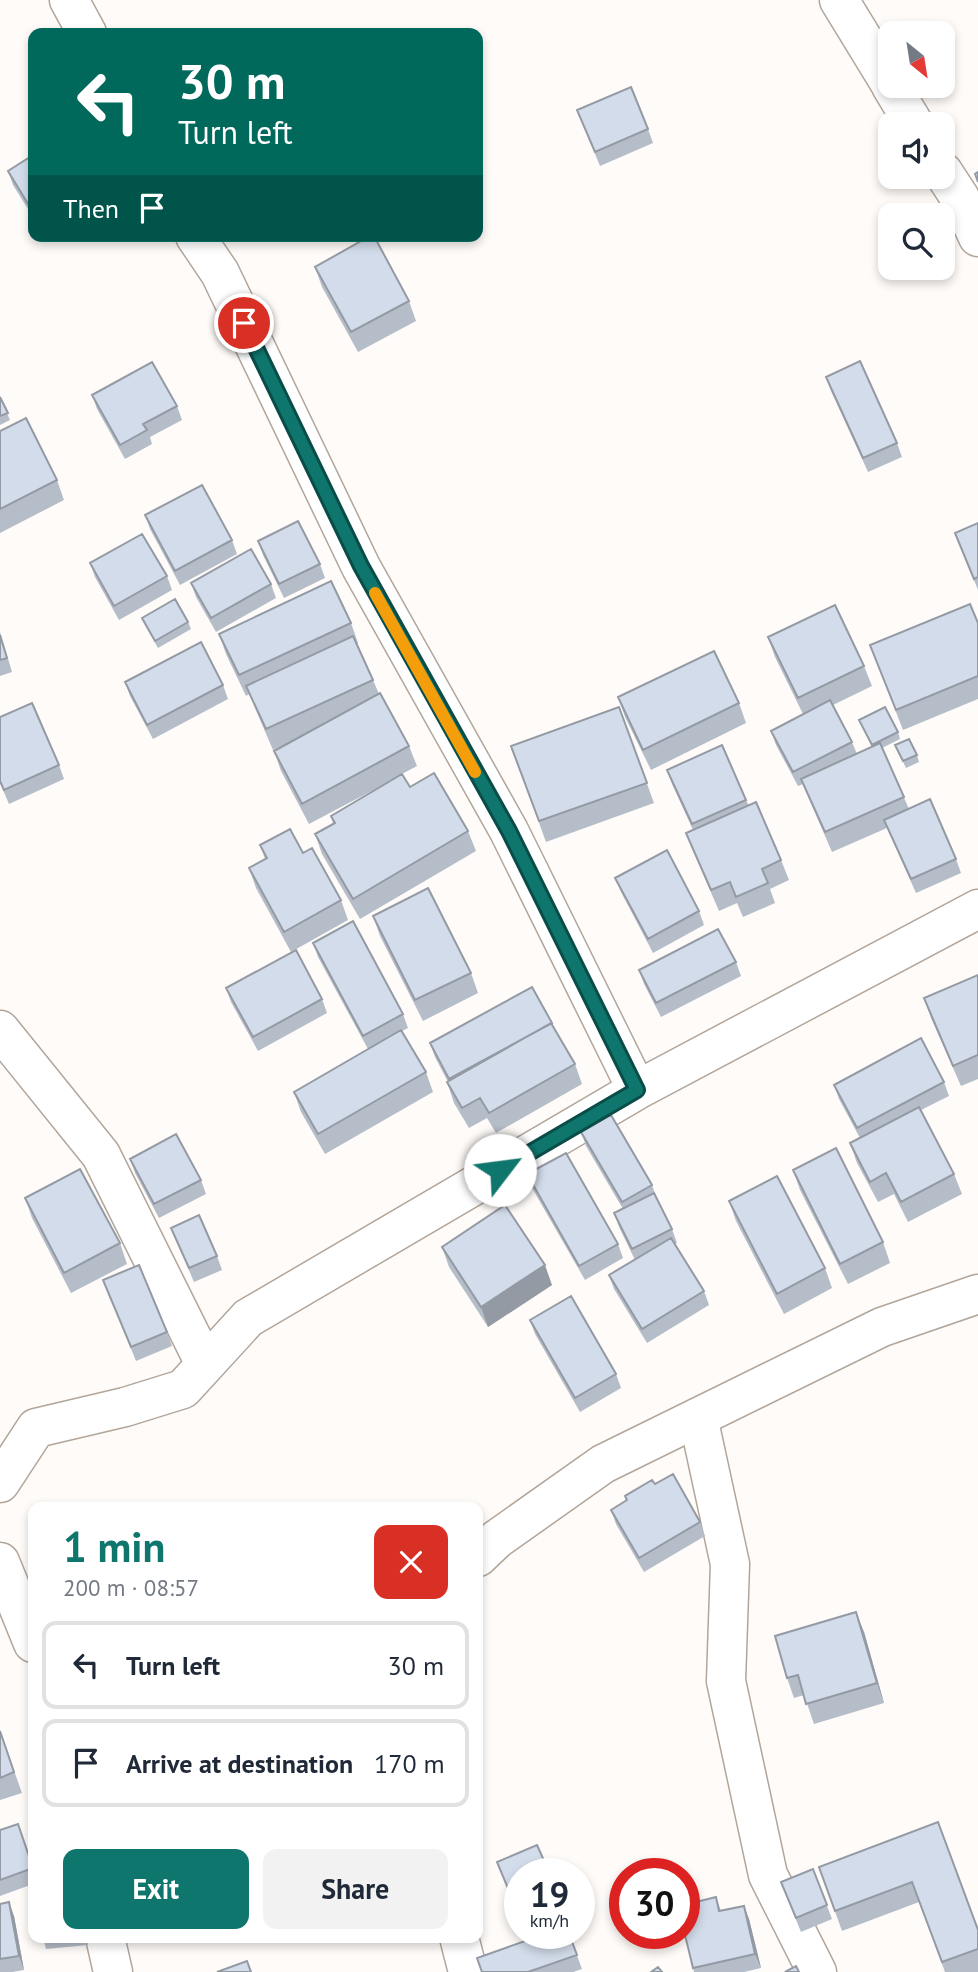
<!DOCTYPE html>
<html lang="en">
<head>
<meta charset="utf-8">
<style>
	body { margin:0; font-family:"PT Sans",sans-serif; background:#f2f2f3; color:#1f2937; height:100vh; display:flex; flex-direction:column; font-size:26px; white-space:nowrap }
	* { box-sizing:border-box; margin:0 }
	p { font-size:23px; color:#747a83 }
	.icon { flex:none; width:38px; height:38px; fill:none; stroke:currentColor; stroke-width:2; stroke-linecap:round; stroke-linejoin:round }
	.map { position:relative; flex:1; overflow:hidden }
	.drawer { position:absolute; left:28px; top:1502px; width:455px; height:441px; display:flex; flex-direction:column; background:#fff; border-radius:14px; box-shadow:0 4px 10px #0003 }
	.drawer>* { flex:none }
	.top-card { position:absolute; left:28px; top:28px; width:455px; height:214px; border-radius:14px; box-shadow:0 4px 10px #0003; background:#00695c; color:#fff; overflow:hidden }
	.needle { width:46px; rotate:150deg }
	.buttons { position:absolute; left:878px; top:21px; display:grid; gap:14px }
	.buttons a { display:grid; place-items:center; width:77px; height:77px; border-radius:14px; background:#fff; box-shadow:0 4px 10px #0003; font-size:35px }
	.speed { position:absolute; left:504px; top:1858px; display:flex; gap:14px; font-size:35px; font-weight:700; text-align:center }
	.speed>* { display:grid; place-content:center; width:91px; height:91px; border-radius:50%; background:#fff; box-shadow:0 4px 10px #0003; line-height:1 }
	.speed small { font-size:18px; font-weight:400 }
	.speed .limit { border:10px solid #d22; background:#fff; color:#111 }
	.pin { position:absolute; display:grid; place-items:center; width:60px; height:60px; color:#fff; margin:-30px; border:4px solid #fff; border-radius:50%; box-shadow:0 2px 7px #0007 }
	.me { position:absolute; width:77px; margin:-38px; rotate:60deg; stroke-linejoin:round; filter:drop-shadow(0 0 5px #0008) }
	.turn { display:flex; align-items:center; gap:24px; height:147px; padding:0 35px; font-size:32px }
	.turn .icon { width:91px; height:91px; stroke-width:2.5 }
	.turn b { display:block; font-size:49px; line-height:60px }
	.then { display:flex; align-items:center; height:66px; padding:0 35px; background:#0003; gap:14px; font-size:26px }
	.round { display:grid; place-items:center; flex:none; width:74px; height:74px; border-radius:14px; background:#f2f2f3 }
	.headline { display:flex; align-items:center; justify-content:space-between; height:119px; padding:0 35px }
	h1 { font-size:42px; font-weight:600; line-height:52px; color:#0f766e }
	.primary-button { display:flex; gap:14px; margin-top:auto; padding:14px 35px }
	.primary-button a { flex:1; height:80px; border-radius:14px; background:#0f766e; color:#fff; font-size:28px; font-weight:600; line-height:80px; text-align:center }
	.primary-button a+a { background:#f2f2f3; color:#1f2937 }
	ul { padding:0; list-style:none }
	li { display:flex; align-items:center; gap:21px; height:88px; margin:0 14px 10px; padding:0 21px; border:4px solid #e0e1e3; border-radius:14px }
	li div { flex:1 }
	li b { display:block; font-size:26px }
	li em { font-style:normal }
	.map>svg:first-child { display:block }
</style>
</head>
<body>
<div class="map">
<svg width="978" height="1972" viewBox="0 0 978 1972">
	<rect width="100%" height="100%" fill="#fefbf8"/>
	<g fill="none" stroke-linecap="round" stroke-linejoin="round">
		<defs>
			<path id="minor" d="M69 0 87 33
				M839 0 891 85
				M891 86 914 124
				M943 172 960 198 978 237
				M195 236 220 273 361 567 509 831 637 1090
				M0 1030 101 1155 205 1364
				M698 1417 730 1564 726 1681 768 1875 817 1972
				M0 1483 36 1428 125 1407 183 1389 248 1318 637 1090 978 909
				M478 1557 497 1539 603 1464 882 1327 978 1294
				M0 1562 33 1643
				M105 1937 113 1972
				M459 1937 468 1972"/>
		</defs>
		<use href="#minor" stroke="#b2a59a" stroke-width="41"/>
		<use href="#minor" stroke="#fff" stroke-width="38"/>
	</g>
	<path fill="#b5bdc9" d="M577 110 648 129 653 143 600 166Z
		M33 155V217L13 185 8 171Z
		M315 267 409 301 416 321 358 352 322 287Z
		M826 377 897 443 902 457 868 472 831 391Z
		M92 395 177 406 182 420 150 437 152 444 125 459 97 409Z
		M0 397 10 420 0 425Z
		M0 431 57 480 64 500 0 533Z
		M145 515 232 540 237 554 180 585 150 529Z
		M978 523V590L955 533Z
		M258 541 320 564 325 578 284 598 263 555Z
		M90 563 167 576 172 590 119 620 95 577Z
		M191 583 271 584 276 598 216 632 196 597Z
		M142 618 188 622 191 629 158 648 145 625Z
		M351 623 358 643 357 644 373 680 379 694 409 746 417 766 402 774 410 787 468 831 476 851 360 919 322 854 315 834 333 824 331 816 398 777 309 824 281 771 274 751 295 740 273 750 249 694 246 696 226 654 219 634Z
		M978 623V699L903 730 870 645Z
		M0 632 12 672 0 676Z
		M768 637 864 666 872 686 833 705 852 742 857 754 872 747 859 720 898 732 900 739 882 748 909 809 956 859 961 873 916 893 887 828 832 852 809 799 803 784 798 786 776 745 771 731 803 714 775 657Z
		M125 682 223 685 228 699 153 739 130 696Z
		M618 697 739 703 746 723 651 770 625 717Z
		M619 707 654 803 546 842 511 746Z
		M0 717 59 765 64 779 9 804 0 783Z
		M895 745 917 755 919 762 906 768Z
		M667 770 746 800 749 806 781 860 789 880 770 889 775 903 743 917 737 903 719 911 694 853 686 833 693 830 672 784Z
		M260 845 303 853 341 900 348 920 291 952 256 888 249 868 265 859Z
		M615 878 699 911 704 925 653 953 621 892Z
		M373 916 471 973 478 993 423 1021 380 936Z
		M313 943 403 1014 408 1028 402 1031 426 1072 433 1092 325 1154 301 1112 294 1092 368 1049 318 957Z
		M736 962 741 976 661 1017 644 984 639 970Z
		M978 975V1079L961 1086 931 1018 924 998Z
		M226 988 322 999 327 1013 258 1051 231 1002Z
		M552 1023 554 1028 575 1064 582 1084 496 1133 487 1118 469 1128 454 1103 447 1082H448L435 1057 430 1043Z
		M944 1082 949 1096 921 1110 954 1174 962 1194 908 1222 894 1194 878 1202 857 1163 850 1143 860 1138 839 1099 834 1085Z
		M581 1132 652 1185 657 1199 672 1229 677 1243 675 1244 704 1291 709 1305 647 1343 614 1289 609 1275 635 1260 619 1227 614 1213 623 1209 586 1146Z
		M130 1159 201 1180 206 1194 159 1218 135 1173Z
		M793 1170 883 1242 890 1263 848 1284 800 1190Z
		M527 1174 618 1244 623 1258 585 1280 532 1188Z
		M25 1198 120 1243 127 1264 71 1293 32 1218Z
		M729 1201 825 1268 832 1288 784 1314 736 1221Z
		M171 1228 217 1256 222 1270 194 1282Z
		M442 1247 552 1285 488 1327 449 1267Z
		M103 1280 167 1332 172 1346 136 1361Z
		M530 1320 616 1374 621 1388 580 1412 535 1334Z
		M655 1484 700 1522 705 1536 644 1572 616 1524 611 1510 627 1501 625 1496Z
		M864 1632 884 1703 814 1724 804 1695 794 1698 787 1678Z
		M0 1731 22 1793 0 1800Z
		M938 1822 978 1930V1972H945L919 1902 842 1931 819 1867Z
		M0 1830 33 1867V1884L0 1896Z
		M813 1869 832 1919 801 1932 781 1882Z
		M716 1897 721 1911 744 1906 749 1919 761 1968 744 1972H694L693 1968Z
		M0 1904 14 1916 24 1970 12 1972H0Z
		M526 1934H569L582 1969 573 1972H482L529 1940Z
		M43 1937H87L88 1945 46 1949Z"/>
	<path fill="#949aa4" d="M545 1265 552 1285 488 1327 481 1307Z
		M856 1612 864 1632 884 1703 877 1683Z
		M9 1902 14 1916 24 1970 19 1956Z
		M744 1906 749 1919 761 1968 755 1954Z"/>
	<path fill="#d3dcea" stroke="#949aa4" stroke-width="2" d="M631 87 648 129 595 152 577 110Z
		M33 155V212L8 171Z
		M978 172V182L975 174Z
		M370 236H374L409 301 351 332 315 267Z
		M860 361 897 443 863 458 826 377Z
		M152 362 177 406 143 424 147 430 120 445 92 395Z
		M0 397 8 413 0 416Z
		M26 418 57 480 0 509V431Z
		M202 485 232 540 175 571 145 515Z
		M298 521 320 564 279 584 258 541Z
		M978 523V577L974 579 955 533Z
		M142 534 167 576 114 606 90 563Z
		M251 549 271 584 211 618 191 583Z
		M331 581 351 623 239 675 219 634Z
		M175 599 188 622 155 641 142 618Z
		M970 604 978 623V676L896 710 870 645Z
		M835 605 864 666 798 698 768 637Z
		M0 635 7 658 0 660Z
		M353 636 373 680 266 729 246 686Z
		M201 642 223 685 147 725 125 682Z
		M714 651 739 703 643 750 618 697Z
		M380 693 409 746 302 804 274 751Z
		M830 700 852 742 793 772 771 731Z
		M32 703 59 765 4 790 0 781V717Z
		M619 707 647 783 539 821 511 746Z
		M885 707 898 732 872 745 859 720Z
		M909 739 917 755 903 761 895 745Z
		M880 743 904 797 825 832 801 779Z
		M722 745 746 800 692 824 667 770Z
		M434 773 468 831 353 899 315 834 335 823 331 816 402 774 410 787Z
		M930 799 956 859 911 879 884 820Z
		M756 802 781 860 762 869 768 883 736 897 730 882 711 890 686 833Z
		M290 829 303 853 312 848 341 900 284 932 249 868 267 858 260 845Z
		M667 850 699 911 648 939 615 878Z
		M428 888 471 973 415 1000 373 916Z
		M353 921 403 1014 363 1036 313 943Z
		M718 929 736 962 656 1003 639 970Z
		M296 950 322 999 253 1037 226 988Z
		M978 975V1055L953 1066 924 998Z
		M532 987 552 1023 449 1079 430 1043Z
		M551 1023 575 1064 489 1113 480 1098 462 1108 447 1082Z
		M401 1030 426 1072 318 1134 294 1092Z
		M921 1038 944 1082 857 1128 834 1085Z
		M919 1107 954 1174 901 1202 886 1173 870 1182 850 1143Z
		M611 1115 652 1185 622 1202 581 1132Z
		M176 1134 201 1180 154 1204 130 1159Z
		M836 1148 883 1242 840 1264 793 1170Z
		M566 1153 618 1244 579 1266 527 1174Z
		M80 1169 120 1243 64 1273 25 1198Z
		M777 1176 825 1268 777 1294 729 1201Z
		M654 1193 672 1229 632 1249 614 1213Z
		M505 1205 545 1265 481 1307 442 1247Z
		M199 1215 217 1256 189 1268 171 1228Z
		M671 1238 704 1291 642 1329 609 1275Z
		M139 1265 167 1332 131 1347 103 1280Z
		M571 1296 616 1374 575 1398 530 1320Z
		M673 1474 700 1522 639 1558 611 1510 627 1500 625 1496 652 1480 655 1484Z
		M856 1612 877 1683 806 1704 798 1675 787 1678 775 1636Z
		M0 1731 14 1772 0 1778Z
		M938 1822 978 1930V1949L942 1962 912 1882 835 1911 819 1867Z
		M18 1824 33 1868 0 1880V1830Z
		M537 1845 550 1874H520V1917L497 1862Z
		M813 1869 827 1905 796 1918 781 1882Z
		M716 1897 719 1911 744 1906 755 1954 693 1968 684 1931V1905Z
		M9 1902 19 1956 0 1959V1904Z
		M545 1934H569L577 1955 528 1972H482L477 1958Z
		M43 1937H85V1938L44 1942Z
		M247 1961 251 1972H217Z
		M796 1966 799 1972H785Z
		M658 1967 662 1972H651Z"/>
	<g fill="none" stroke-linecap="round" stroke-linejoin="round">
		<defs>
			<path id="route" d="M244 323 361 566 509 831 637 1090 500 1170"/>
		</defs>
		<use href="#route" stroke="#0a4d48" stroke-width="18"/>
		<use href="#route" stroke="#0f766e" stroke-width="12"/>
		<path stroke="#f59e0b" stroke-width="12" d="M375 593 475 772"/>
	</g>
</svg>
<div class="buttons">
<a><svg class="needle" viewBox="-14 -14 28 28"><path d="M0-13l5 13h-10z" fill="#e53935"/><path d="M0 13l5-13h-10z" fill="#747a83"/></svg></a>
<a><svg class="icon" aria-label="sound" viewBox="0 0 24 24"><path d="M4 9h4l5-4v14l-5-4H4zM17 9q2 3 0 6"/></svg></a>
<a><svg class="icon" aria-label="search" viewBox="0 0 24 24"><circle cx="10" cy="10" r="6"/><path d="M15 15l6 6"/></svg></a>
</div>
<div class="speed"><div>19<small>km/h</small></div><div class="limit">30</div></div>
<div class="pin" style="left:244px;top:323px;background:#d93025"><svg class="icon" aria-label="arrive" viewBox="0 0 24 24"><path d="M6 21V4h12l-3 4 3 4H6"/></svg></div>
<svg class="me" style="left:500px;top:1170px" viewBox="-20 -20 40 40"><circle r="19" fill="#fff"/><path d="M0-13L10 11 0 6-10 11z" fill="#0f766e"/></svg>
<div class="top-card">
<div class="turn"><svg class="icon" aria-label="left" viewBox="0 0 24 24"><path d="M17 20v-9H6M10 6l-5 5 5 5"/></svg><div><b>30 m</b>Turn left</div></div>
<div class="then">Then<svg class="icon" aria-label="arrive" viewBox="0 0 24 24"><path d="M6 21V4h12l-3 4 3 4H6"/></svg></div>
</div>
<section class="drawer">
<div class="headline"><div><h1>1 min</h1><p>200 m · 08:57</p></div><a class="round" style="background:#d93025;color:#fff"><svg class="icon" aria-label="close" viewBox="0 0 24 24"><path d="M6 6l12 12M18 6L6 18"/></svg></a></div>
<ul>
<li><svg class="icon" aria-label="left" viewBox="0 0 24 24"><path d="M17 20v-9H6M10 6l-5 5 5 5"/></svg><div><b>Turn left</b></div><em>30 m</em></li>
<li><svg class="icon" aria-label="arrive" viewBox="0 0 24 24"><path d="M6 21V4h12l-3 4 3 4H6"/></svg><div><b>Arrive at destination</b></div><em>170 m</em></li>
</ul>
<div class="primary-button"><a>Exit</a><a>Share</a></div>
</section>
</div>
</body>
</html>
